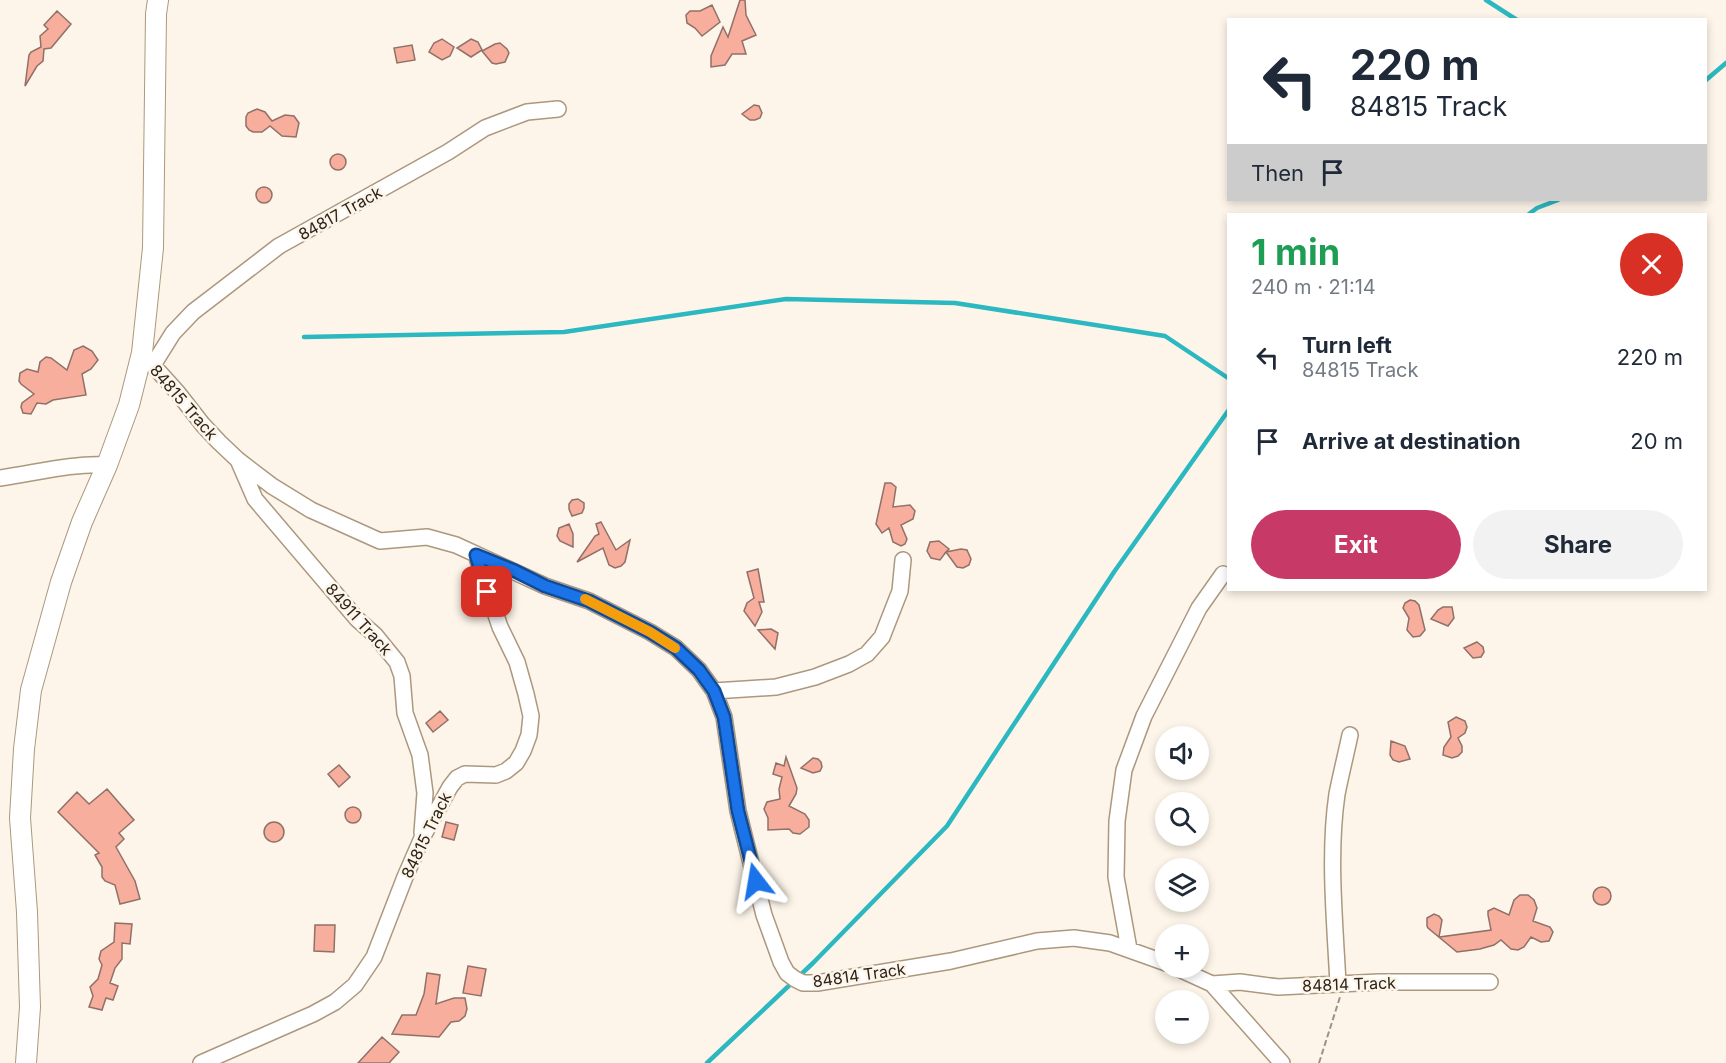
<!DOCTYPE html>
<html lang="en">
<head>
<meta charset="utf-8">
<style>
	body { margin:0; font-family:Inter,sans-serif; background:#f2f2f3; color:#1f2937; height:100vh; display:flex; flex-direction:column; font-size:22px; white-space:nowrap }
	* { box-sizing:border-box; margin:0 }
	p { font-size:20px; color:#747a83 }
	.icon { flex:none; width:33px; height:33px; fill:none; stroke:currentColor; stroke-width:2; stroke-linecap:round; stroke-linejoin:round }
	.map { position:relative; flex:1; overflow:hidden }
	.sheet { position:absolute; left:1227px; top:213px; width:480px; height:378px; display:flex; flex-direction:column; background:#fff; border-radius:0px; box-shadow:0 3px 9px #0003 }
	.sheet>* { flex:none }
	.banner { position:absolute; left:1227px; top:18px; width:480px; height:183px; border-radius:0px; box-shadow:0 3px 9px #0003; background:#fff; color:#1f2937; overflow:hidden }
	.tools { position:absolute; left:1155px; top:726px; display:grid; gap:12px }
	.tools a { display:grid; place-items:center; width:54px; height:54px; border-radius:50%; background:#fff; box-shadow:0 3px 9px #0003; font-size:30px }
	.pin { position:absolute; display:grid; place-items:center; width:51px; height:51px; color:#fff; margin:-26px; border-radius:12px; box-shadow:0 3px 9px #0006 }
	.me { position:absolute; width:66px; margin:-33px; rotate:346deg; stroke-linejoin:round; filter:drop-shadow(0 0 4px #0008) }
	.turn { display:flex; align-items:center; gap:21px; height:126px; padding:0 24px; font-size:27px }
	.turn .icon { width:78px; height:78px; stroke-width:2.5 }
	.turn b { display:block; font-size:42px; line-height:51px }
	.then { display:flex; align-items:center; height:57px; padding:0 24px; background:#0003; gap:12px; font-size:22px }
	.round { display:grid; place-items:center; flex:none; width:63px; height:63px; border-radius:32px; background:#f2f2f3 }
	.headline { display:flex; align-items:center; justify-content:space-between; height:102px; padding:0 24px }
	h1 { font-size:36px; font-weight:700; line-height:45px; color:#1e9e55 }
	.action { display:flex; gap:12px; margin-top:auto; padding:12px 24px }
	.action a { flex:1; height:69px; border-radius:36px; background:#c73a68; color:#fff; font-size:24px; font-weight:700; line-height:69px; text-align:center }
	.action a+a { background:#f2f2f3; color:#1f2937 }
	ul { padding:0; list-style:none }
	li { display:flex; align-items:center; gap:18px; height:84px; padding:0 24px }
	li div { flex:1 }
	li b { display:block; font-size:22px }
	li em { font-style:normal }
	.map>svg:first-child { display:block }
</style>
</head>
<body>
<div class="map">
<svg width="1726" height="1063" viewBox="0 0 1726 1063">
	<rect width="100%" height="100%" fill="#fdf5e9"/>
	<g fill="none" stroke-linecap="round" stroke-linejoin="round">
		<path stroke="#2cb8c0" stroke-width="4.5" d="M1486 0 1517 20
			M1706 80 1726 63
			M1529 214 1537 208 1558 200
			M304 337 564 332 786 299 955 303 1165 336 1228 378
			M707 1063 813 963 947 826 1114 572 1228 411"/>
	</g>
	<path fill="#f7ae9c" stroke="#917068" stroke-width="1.5" d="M740 0H745L746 15 756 35 742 41 746 54H732L725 65 711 67V56L723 27 728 37Z
		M712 5 720 22 702 36 695 28 687 23 686 15 690 11H700Z
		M57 11 71 24 51 48 44 49 43 61 37 66 25 86 29 55 31 52 41 47 40 36 48 29 44 25Z
		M442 39 454 47 450 56 442 60 429 52 434 43Z
		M471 39 478 42 482 50 471 57 457 48Z
		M500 43 507 49 509 53 505 62 496 64 492 63 482 51 495 44Z
		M412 45 415 60 397 63 394 48Z
		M754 105 759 106 762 113 760 118 755 120H750L742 114Z
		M257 109 265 112 272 121 285 115 294 116 299 123 296 137 282 136 270 126 262 132H253L249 130 246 126V117L248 113Z
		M330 162a8 8 0 1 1 16 0a8 8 0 1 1-16 0Z
		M256 195a8 8 0 1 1 16 0a8 8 0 1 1-16 0Z
		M83 346 92 351 98 360 91 369 82 374 86 395 53 400 46 404 37 403 31 414 23 413 21 407 22 403 34 394 21 384 19 381 20 373 27 369 38 372 40 362 46 357 51 358 67 370 74 350Z
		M885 483H891L896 487 893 507 910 505 915 511 913 519 901 525 907 539 905 544 901 546 893 542 889 528 882 533 876 524Z
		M578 499 584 503V508L582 513 572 516 569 509V504L572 500Z
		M601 522 616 550 630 540 625 562 621 566 615 568 609 565 603 548 577 562 595 536 599 534 596 524Z
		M569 524 573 534V547L560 541 557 536 559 528Z
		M939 541 949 549 946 552 961 549 967 550 971 559 969 565 963 568 957 567 946 552 940 560 931 558 927 551 930 542Z
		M758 569 764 602H759L762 612 755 626 744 611 747 603 754 598 747 572Z
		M1410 600 1415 601 1419 605 1425 630 1420 636 1413 637 1407 630 1409 618 1403 608 1405 603Z
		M1443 607H1452L1454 618 1448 626 1431 619 1438 610Z
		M771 629 778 633 775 649 758 630Z
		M1477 642 1483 647 1484 652 1481 657 1473 658 1464 648Z
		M440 711 448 720 433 732 426 723Z
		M1456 717 1465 721 1467 727 1465 733 1458 738 1462 746V752L1458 756 1452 758 1443 755 1444 747 1451 737 1448 722Z
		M1391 741 1405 746 1410 759 1399 762 1393 760 1390 755Z
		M786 757 797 788 796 794 789 806 805 814 809 820V827L800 834 793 833 789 829 768 830V818L764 809 767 802 780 799 779 789 782 777 773 774 776 763 784 766Z
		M813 758 818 759 821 762 822 767 820 771 813 773 801 768Z
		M339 765 350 777 339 787 328 774Z
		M107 789 134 820 119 833 124 839 116 847 135 881 140 899 120 904 115 885 105 881 102 877V867L95 855 99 853 58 812 77 792 89 804Z
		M345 815a8 8 0 1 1 16 0a8 8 0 1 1-16 0Z
		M446 822 458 825 454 840 442 837Z
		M264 832a10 10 0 1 1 20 0a10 10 0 1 1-20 0Z
		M1593 896a9 9 0 1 1 18 0a9 9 0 1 1-18 0Z
		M1520 895H1528L1534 900 1537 908 1533 921 1550 927 1553 932 1549 941 1541 942 1531 937 1524 947 1518 950 1511 949 1501 940 1494 945 1480 949 1457 952 1428 928 1427 926V918L1434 914 1439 916 1442 920 1439 937 1491 930 1488 915V911L1494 908 1509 915 1514 900Z
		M115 923 132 924 130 944 122 943V959L115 968 110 983 118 986 113 1000 106 998 102 1010 89 1007 93 996 90 987 98 979 102 965 99 959 101 951 114 942Z
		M315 925H335L334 952 314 951Z
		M468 966 486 969 481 996 463 993Z
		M427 973 440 975 436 1004 454 998H465L467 1009 465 1016 459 1021 451 1022 439 1037 392 1034 402 1015H416L424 994Z
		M382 1037 399 1052 389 1063H358Z"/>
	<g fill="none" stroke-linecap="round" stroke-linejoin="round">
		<defs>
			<path id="minor" d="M142 353 178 393 203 425 219 442 238 460 272 486 311 510 380 541 427 537 456 545 545 586 589 601 650 632 676 648 699 670 714 691 724 717 738 811 764 915 781 962 787 973 795 979 803 983H817L951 961 1037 941 1074 938 1110 943 1166 963
				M153 365 173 333 193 312 279 246 448 152 485 128 527 112 558 109
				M238 460 255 499 357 619 375 635 388 651 397 662 402 676 405 713 420 755 425 793 422 833
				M0 478C36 473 71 463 107 465
				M714 691 776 687 815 677 849 664 867 654 882 637 900 591 903 560
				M1129 949 1116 877 1117 821 1124 770 1144 716 1199 608 1223 574
				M1177 968 1212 984 1240 982 1278 987 1379 982H1490
				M1212 984 1282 1063
				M1338 984C1335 923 1328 855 1337 794 1341 774 1346 754 1350 735
				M201 1063 313 1014 335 1002 355 985 374 957 405 877 422 838 450 787 457 778 465 774 496 775 506 771 516 763 523 751 529 735 531 716 526 694 517 662 500 627 476 555"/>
			<path id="tertiary" d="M26 1063 30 1007 27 912 20 818 24 749 31 690 61 582 82 522 107 465 129 405 142 353 153 248 156 14 158 0"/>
		</defs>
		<use href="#minor" stroke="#ac987e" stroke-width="18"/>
		<use href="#tertiary" stroke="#ac987e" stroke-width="22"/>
		<path stroke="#9b9387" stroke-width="2" stroke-dasharray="6 3" stroke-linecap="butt" d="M1319 1063 1340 997"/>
		<use href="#minor" stroke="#fff" stroke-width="15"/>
		<use href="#tertiary" stroke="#fff" stroke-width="20"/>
	</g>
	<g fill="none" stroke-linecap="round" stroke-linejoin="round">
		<defs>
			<path id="route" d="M487 592 476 555 515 571 545 586 589 601 650 632 676 648 699 670 714 691 724 717 738 811 756 881"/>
		</defs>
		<use href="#route" stroke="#114b97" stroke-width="15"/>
		<use href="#route" stroke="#1a73e8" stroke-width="10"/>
		<path stroke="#f59e0b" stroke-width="10" d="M585 599 650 632 675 648"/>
	</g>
	<g text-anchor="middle" stroke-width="5" stroke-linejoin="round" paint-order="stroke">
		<g font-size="16" fill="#2c2419" stroke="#fdf5e9">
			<text transform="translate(340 213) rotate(-29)" y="6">84817 Track</text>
			<text transform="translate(184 402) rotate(49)" y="6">84815 Track</text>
			<text transform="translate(359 619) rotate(48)" y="6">84911 Track</text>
			<text transform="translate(426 835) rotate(-64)" y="6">84815 Track</text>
			<text transform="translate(859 975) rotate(-8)" y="6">84814 Track</text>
			<text transform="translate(1349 984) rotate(-2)" y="6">84814 Track</text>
		</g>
	</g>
</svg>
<div class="tools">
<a><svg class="icon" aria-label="sound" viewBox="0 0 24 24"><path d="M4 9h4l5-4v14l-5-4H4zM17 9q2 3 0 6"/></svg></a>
<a><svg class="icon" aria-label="search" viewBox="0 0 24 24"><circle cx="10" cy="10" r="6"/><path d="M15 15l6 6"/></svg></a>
<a><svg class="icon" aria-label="layers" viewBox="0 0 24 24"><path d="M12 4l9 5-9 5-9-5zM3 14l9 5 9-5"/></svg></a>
<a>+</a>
<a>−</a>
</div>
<div class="pin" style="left:487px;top:592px;background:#d93025"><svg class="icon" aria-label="arrive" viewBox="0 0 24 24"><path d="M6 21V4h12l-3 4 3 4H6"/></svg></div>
<svg class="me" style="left:756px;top:881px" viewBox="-20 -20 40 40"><path d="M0-17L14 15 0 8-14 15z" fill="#1a73e8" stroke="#fff" stroke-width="4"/></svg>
<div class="banner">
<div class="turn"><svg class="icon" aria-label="left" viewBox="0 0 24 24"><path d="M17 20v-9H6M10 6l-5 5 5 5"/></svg><div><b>220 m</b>84815 Track</div></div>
<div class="then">Then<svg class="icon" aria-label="arrive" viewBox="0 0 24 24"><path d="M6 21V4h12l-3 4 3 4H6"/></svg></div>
</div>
<section class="sheet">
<div class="headline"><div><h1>1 min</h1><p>240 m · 21:14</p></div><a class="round" style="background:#d93025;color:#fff"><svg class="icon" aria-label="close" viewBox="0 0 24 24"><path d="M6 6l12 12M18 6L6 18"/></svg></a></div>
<ul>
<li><svg class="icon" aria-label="left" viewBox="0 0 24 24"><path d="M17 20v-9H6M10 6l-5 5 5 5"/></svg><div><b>Turn left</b><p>84815 Track</p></div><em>220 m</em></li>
<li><svg class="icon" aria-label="arrive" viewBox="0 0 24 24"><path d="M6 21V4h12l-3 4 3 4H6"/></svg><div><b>Arrive at destination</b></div><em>20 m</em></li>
</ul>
<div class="action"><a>Exit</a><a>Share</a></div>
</section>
</div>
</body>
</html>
